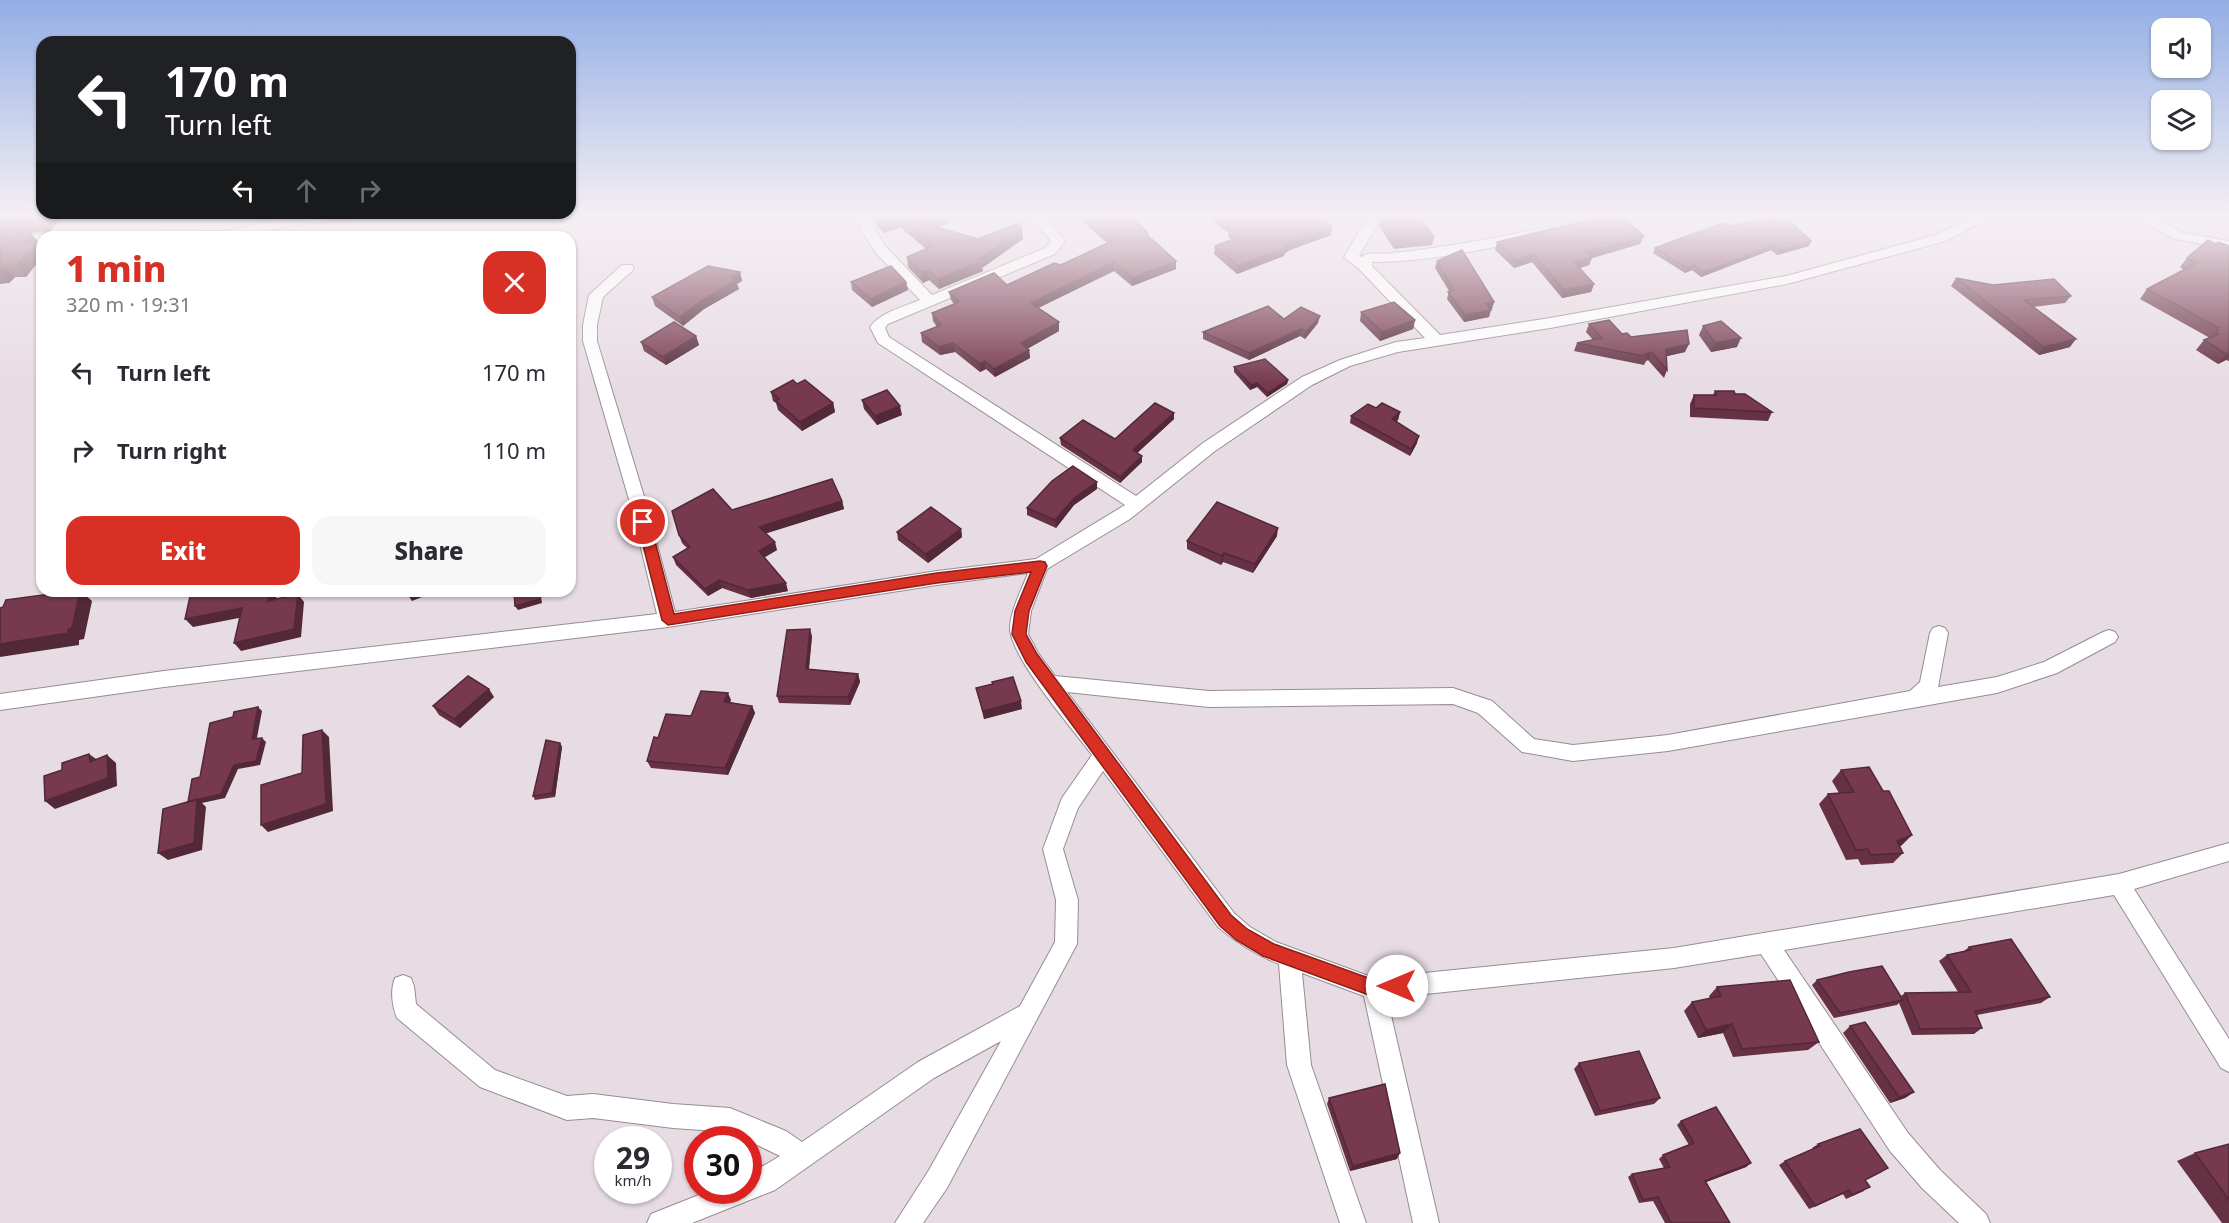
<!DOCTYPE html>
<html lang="en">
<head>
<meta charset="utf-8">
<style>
	body { margin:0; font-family:"Noto Sans",sans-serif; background:#f7f7f7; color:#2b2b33; height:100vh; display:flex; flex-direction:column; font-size:22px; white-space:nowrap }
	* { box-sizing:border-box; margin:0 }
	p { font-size:20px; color:#7c7c81 }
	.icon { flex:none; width:33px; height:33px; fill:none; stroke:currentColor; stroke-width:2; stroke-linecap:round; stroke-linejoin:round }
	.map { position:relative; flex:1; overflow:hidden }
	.panel { position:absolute; left:36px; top:231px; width:540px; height:366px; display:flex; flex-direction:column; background:#fff; border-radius:18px; box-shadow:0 2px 4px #0004 }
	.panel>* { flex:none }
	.top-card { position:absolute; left:36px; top:36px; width:540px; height:183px; border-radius:18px; box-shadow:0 2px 4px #0004; background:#202124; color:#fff; overflow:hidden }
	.controls { position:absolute; left:2151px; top:18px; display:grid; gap:12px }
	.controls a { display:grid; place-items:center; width:60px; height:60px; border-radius:12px; background:#fff; box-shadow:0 2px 4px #0004; font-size:30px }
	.speed { position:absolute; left:594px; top:1126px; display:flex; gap:12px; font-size:30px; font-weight:700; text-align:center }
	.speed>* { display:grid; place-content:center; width:78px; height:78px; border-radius:50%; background:#fff; box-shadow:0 2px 4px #0004; line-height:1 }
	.speed small { font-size:15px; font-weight:400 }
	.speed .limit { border:9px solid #d22; background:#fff; color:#111 }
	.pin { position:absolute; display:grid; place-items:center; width:51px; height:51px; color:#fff; margin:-26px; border:3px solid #fff; border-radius:50%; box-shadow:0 2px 6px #0007 }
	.me { position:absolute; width:66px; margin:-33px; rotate:270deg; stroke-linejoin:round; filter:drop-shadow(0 0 4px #0008) }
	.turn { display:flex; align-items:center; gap:21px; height:126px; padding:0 30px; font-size:27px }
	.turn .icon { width:78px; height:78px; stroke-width:2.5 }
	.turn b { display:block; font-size:42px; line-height:51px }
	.lanes { display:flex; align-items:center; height:57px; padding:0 30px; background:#0003; justify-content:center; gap:30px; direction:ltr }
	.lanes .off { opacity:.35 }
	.round { display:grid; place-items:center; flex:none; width:63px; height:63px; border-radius:18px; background:#f7f7f7 }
	.headline { display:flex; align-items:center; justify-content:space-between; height:102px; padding:0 30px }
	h1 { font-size:36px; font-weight:800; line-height:45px; color:#d93025 }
	.primary-button { display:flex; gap:12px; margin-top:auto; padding:12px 30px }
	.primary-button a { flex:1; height:69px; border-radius:18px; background:#d93025; color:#fff; font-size:24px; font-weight:800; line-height:69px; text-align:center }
	.primary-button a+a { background:#f7f7f7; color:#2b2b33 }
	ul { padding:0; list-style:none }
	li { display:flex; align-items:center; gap:18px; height:78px; padding:0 30px }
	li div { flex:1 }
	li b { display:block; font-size:22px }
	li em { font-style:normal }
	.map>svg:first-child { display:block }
</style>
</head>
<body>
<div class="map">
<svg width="2229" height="1223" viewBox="0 0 2229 1223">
	<rect width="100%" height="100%" fill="#e8dce4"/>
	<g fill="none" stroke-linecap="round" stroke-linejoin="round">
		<defs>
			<path id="street" d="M321 214H362L355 218 296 225 234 237H80L87 233 223 231Z
				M852 214H866L886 247 932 295 1045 248 1051 241 1029 214H1043L1065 241 1055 254 888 324 885 328 889 337 1136 496 1203 443 1302 377 1340 360 1396 342 1425 338 1359 269 1344 257 1369 214H1383L1359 256 1361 257C1369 251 1382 255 1392 253 1441 248 1490 239 1538 229L1545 233 1543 236C1489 249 1427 262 1372 262V266L1440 335 1550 318 1786 276 1936 235 1979 214H1996L1946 241 1787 284 1550 328 1398 352 1350 366 1312 385 1215 451 1130 519 1047 569 1031 611 1028 634 1038 653 1055 676 1209 691 1453 688 1492 701 1534 739 1573 745 1668 735 1910 691 1920 682 1930 633 1933 628 1939 626 1945 628 1948 633 1938 687 1997 677 2044 662 2103 632 2109 630 2115 632 2118 637 2115 642 2057 673 1997 693 1668 751 1573 761 1522 752 1478 713 1453 704 1209 707 1067 692 1234 913 1250 927 1276 942 1374 978 1674 948 2119 874 2229 843V861L2134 889 2229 1039V1072L2221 1068 2114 895 1784 950 1908 1133 1940 1170 1986 1214 1990 1223H1959L1922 1188 1890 1151 1761 954 1674 968 1387 998 1439 1223H1413L1364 996 1302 973 1311 1065 1366 1223H1340L1287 1065 1279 964C1256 955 1237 943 1218 927L1103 771 1078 808 1063 849 1078 900 1077 944 947 1188 923 1223H895L929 1170 1001 1041 934 1078 775 1190 692 1223H647L651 1214 709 1191H748V1175L780 1156 730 1132 673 1128 593 1118 567 1120 480 1087 397 1018C392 1006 390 990 395 978L403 975 411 978 414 986 416 1004 495 1070 567 1096 593 1094 673 1104 730 1108 786 1131 802 1142 918 1062 1020 1006 1055 942 1056 900 1043 849 1062 798 1092 755C1071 727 1019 667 1011 635 1006 619 1022 589 1028 573L937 585 668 627 164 687 0 710V694L164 671 657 614 630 503 583 341V325L589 295 622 265H632L634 268 632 271 603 297 597 325V341L646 503 675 612 937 571 1036 559 1125 505 878 343 870 327C881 312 903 307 920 300L875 252Z
				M1588 214H1607L1573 230H1563L1561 227Z
				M2128 214H2146L2184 233 2229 241V249L2175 239Z
				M42 234 48 237H42V242L0 244V236Z"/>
		</defs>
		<use href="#street" stroke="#978c93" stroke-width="2"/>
		<use href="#street" fill="#fff" fill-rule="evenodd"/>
	</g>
	<path fill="#653143" d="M0 214H64L48 234 42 232 0 234Z
		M867 214H949L950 222 937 227 978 239H1023L982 268 983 271 939 289 929 280 923 283 908 267 907 257 926 249 900 227 884 233Z
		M1072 214H1140L1133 217 1148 235 1176 261V269L1132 286 1114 271 1038 308 1059 331 1028 348 1029 350 1030 358 995 377 986 369 980 372 955 352 940 355 922 342 921 333 937 327 933 321 932 313 954 304 951 300 949 292 1007 285 1061 265 1107 243 1081 220 1078 221Z
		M1203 214H1322L1326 218V222L1332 227 1331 235 1290 250 1285 253 1284 256 1237 274 1214 254 1215 246 1232 239 1228 237 1229 233Z
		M1380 218 1434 237 1432 245 1394 249 1379 226Z
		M1779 222 1811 241 1809 246 1777 255 1771 250 1701 277 1692 270 1685 273 1653 253 1655 248 1730 226Z
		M0 235 40 244 38 246 42 251V257L26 277H15L9 283 0 284Z
		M1497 242 1640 244 1592 258 1589 265 1580 268 1594 284 1591 292 1562 298 1532 262 1514 268 1495 250Z
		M2216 244 2229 246V361L2226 360 2218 364 2196 350 2204 340 2210 338 2140 299 2147 289 2184 270 2180 267 2187 258Z
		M1437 261 1492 309H1490L1489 317 1464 322 1447 299 1449 291 1435 268Z
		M740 272 742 281 737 284 739 289 704 309 683 326 655 306 652 297Z
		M1956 278 1993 285 2071 296 2065 303 2033 307 2070 347 2039 355 1951 286Z
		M851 282H906L908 290 872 307 852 290Z
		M1361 312 1415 320 1413 329 1380 341 1360 321Z
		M1284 319 1318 323 1305 339 1300 336 1249 360 1203 339V332Z
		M1589 324 1631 337 1685 352 1667 356V370L1664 378 1648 360 1646 361 1644 365 1574 351 1577 343 1593 340 1586 332Z
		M1703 326 1737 347 1711 352 1699 335Z
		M696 336 699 345 666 365 644 351 641 342Z
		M1234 367 1288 380 1287 384 1267 397 1257 387 1250 390 1234 372Z
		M797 384 833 403 835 412 802 431 778 410 776 403 773 401 771 392Z
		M1715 391 1735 394 1772 412 1768 421 1690 417V404L1694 395H1713Z
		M862 400 902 415 877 425 864 409Z
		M1376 408 1400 412 1398 420 1396 421 1417 443 1410 456 1350 423 1351 416Z
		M1174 413V419L1137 453 1142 456V462L1120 483 1061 445 1060 438 1115 439Z
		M1097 489 1074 505 1056 528 1027 515V508Z
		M842 501 844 509 766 533 777 550 764 557 788 591 751 598 722 588 708 596 676 565 673 557 687 548 682 543 679 535 732 510Z
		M961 529 962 537 928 563 898 540 897 532Z
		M1277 536 1253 573 1223 562 1221 565 1187 549V541Z
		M812 636 809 669 858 674 860 682 850 705 779 703 777 696Z
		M992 684 1022 709 984 719 978 696 976 688Z
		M494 697 460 728 439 715 433 706Z
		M731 700 730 702 752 706 755 713 728 775 651 768 647 761 658 738 691 716Z
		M560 743 562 747 555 797 535 800 533 796Z
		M1841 770 1902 845 1900 846 1903 853 1893 863 1861 865 1858 859 1846 860 1819 804 1828 794 1839 793 1832 781Z
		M1969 947 2050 997 2041 1003 1977 1015 1982 1028 1974 1034 1912 1035 1899 1003 1897 1005 1834 1018 1812 985 1817 980 1901 996 1905 993 1958 992 1939 961 1947 955 1964 951Z
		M1717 987 1819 1042 1808 1050 1733 1057 1723 1033 1698 1038 1684 1011 1692 1002 1710 999 1709 996Z
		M1850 1026 1914 1092 1905 1098 1890 1103 1843 1033Z
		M1579 1063 1660 1098 1654 1104 1595 1116 1574 1069Z
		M1329 1098 1397 1159 1350 1171 1327 1104Z
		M1681 1121 1751 1163 1746 1167 1706 1182 1730 1223H1665L1653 1201 1639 1203 1628 1177 1632 1174 1664 1168 1659 1159 1663 1155 1689 1145 1677 1125Z
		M1818 1144 1882 1172 1865 1180 1864 1191 1846 1199 1843 1194 1809 1209 1779 1165 1785 1161 1813 1149 1812 1148Z
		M2229 1144V1223H2222L2177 1161 2195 1153Z"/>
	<path fill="#532837" d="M47 214H64L48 234 39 223Z
		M944 214H949L950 222 924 233 922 223Z
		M1078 214H1080L1081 220 1078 221Z
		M1127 214H1140L1127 219Z
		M899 217 900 227 884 233 882 223Z
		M1332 227 1331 235 1290 250 1285 253 1284 256 1237 274 1238 266 1283 246 1291 242Z
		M1022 229 1023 239 982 268 983 271 939 289 938 279 979 259Z
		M31 233 40 244 38 246 42 251V257L26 277 17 265 23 243Z
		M1644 236 1640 244 1592 258 1589 265 1572 270 1574 262 1586 252Z
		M1811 241 1809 246 1777 255 1780 250Z
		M1774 245 1771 250 1701 277 1704 272Z
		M1534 254 1532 262 1514 268 1516 260Z
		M1176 261V269L1132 286V278Z
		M1114 262V271L1032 311 1031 303Z
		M1694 265 1692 270 1685 273 1688 268Z
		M5 266 15 277 9 283 0 272Z
		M928 270 929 280 923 283 922 273Z
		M740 272 742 281 737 284 739 289 704 309 683 326 680 317 731 277Z
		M906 282 908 290 872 307 871 299Z
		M1594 284 1591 292 1562 298 1564 290Z
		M1494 302 1492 309 1484 310 1486 303Z
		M1491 310 1489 317 1464 322 1465 315Z
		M1320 316 1318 323 1305 339 1306 332Z
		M1415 320 1413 329 1380 341 1382 332Z
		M1059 322V331L1022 352 1021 343Z
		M1301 329 1300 336 1249 360V353Z
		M696 336 699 345 666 365 663 357Z
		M1741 338 1737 347 1711 352 1715 343Z
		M2076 339 2070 347 2039 355 2044 347Z
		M953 343 955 352 940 355 939 347Z
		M1689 344 1685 352 1663 357 1666 349Z
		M1029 350 1030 358 995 377 994 369Z
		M1652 352 1648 360 1646 361 1648 357 1645 354Z
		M2229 353V357L2226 360 2218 364 2226 354Z
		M985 361 986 369 980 372V364Z
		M1288 380 1287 384 1267 397 1268 393Z
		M1257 383V387L1250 390 1251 385Z
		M833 403 835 412 802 431 800 422Z
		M900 406 902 415 877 425 875 416Z
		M1400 412 1398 420 1391 426 1392 419Z
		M1174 413V419L1133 457V450Z
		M1419 436 1417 443 1410 456 1411 449Z
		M1142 456V462L1120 483V477Z
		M1097 482V489L1074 505 1056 528 1055 520 1074 498Z
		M842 501 844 509 761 535 759 527Z
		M1278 528 1277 536 1253 573 1255 564Z
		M961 529 962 537 928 563 926 554Z
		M775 542 777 550 762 559 759 551Z
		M1224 553 1223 562 1221 565 1222 556Z
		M719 580 722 588 708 596 705 589Z
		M786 583 788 591 751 598 748 590Z
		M80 591H81L92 601 84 639 79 640V645L0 657V644L68 629Z
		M269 591H278L274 609 268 601Z
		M410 591H437L412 601 406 592Z
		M539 591H540L542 603 518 610 515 606Z
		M298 594 304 602 301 637 241 651 234 643Z
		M242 608 249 616 193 627 185 619Z
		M810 629 812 636 808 676 806 669Z
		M858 674 860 682 850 705 848 697Z
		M489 689 494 697 460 728 454 719Z
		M728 693 731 700 727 709 724 702Z
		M1021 701 1022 709 984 719 983 711Z
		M752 706 755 713 728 775 725 768Z
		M258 707 262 711 256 743 252 739Z
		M322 730 329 737 333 811 268 832 261 825 326 804Z
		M262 738 266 742 260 765 238 769 225 798 202 803 206 807 202 850 168 860 158 853 198 799Z
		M560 743 562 747 555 797 552 793Z
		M89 754 99 761 90 762Z
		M107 755 116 763 117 786 55 809 45 801Z
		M1912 835 1902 845 1887 851 1897 841Z
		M1732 1024 1723 1033 1698 1038 1706 1030Z
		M1914 1092 1905 1098 1890 1103 1899 1097Z
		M1400 1153 1397 1159 1350 1171 1353 1166Z
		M1751 1163 1746 1167 1701 1184 1705 1181Z
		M1849 1190 1843 1194 1809 1209 1815 1206Z"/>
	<path fill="#76394e" stroke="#532837" stroke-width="1.5" d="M0 214H47L39 223 33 221 0 222Z
		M874 214H944L922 223 978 239 1019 223 1022 229 979 259 982 261 938 279 928 270 922 273 907 257 933 246 899 217 882 223Z
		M1084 214H1130L1148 233 1146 234 1176 261 1132 278 1114 262 1031 303 1059 322 1021 343 1029 350 994 369 985 361 980 364 953 343 939 347 921 333 941 325 932 313 959 302 949 292 994 273 1007 285 1054 263 1061 265 1114 240Z
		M1215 214H1322L1326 218 1323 219 1332 227 1291 242 1283 246 1285 248 1238 266 1215 246 1239 237 1229 228 1232 227Z
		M1382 214H1417L1434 237 1396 241 1380 218Z
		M1605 214H1619L1644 236 1586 252 1592 257 1574 262 1594 284 1564 290 1534 254 1516 260 1497 242 1569 225Z
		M1773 217 1779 222 1789 220 1811 241 1780 250 1774 245 1704 272 1694 265 1688 268 1655 248 1725 222 1730 226Z
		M31 233 23 243H36L17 265 5 266 0 272V235Z
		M2208 240 2216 244 2218 242 2229 246V353L2226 354 2204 340 2219 334 2216 332 2219 328 2147 289 2197 263 2187 258Z
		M1462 250 1494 302 1486 303 1491 310 1465 315 1448 292 1454 290 1437 261Z
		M708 266 740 272 731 277 736 280 701 301 680 317 652 297Z
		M891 266 906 282 871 299 851 282Z
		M1956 278 1993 285 2054 279 2071 296 2024 300 2076 339 2044 347Z
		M1394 302 1415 320 1382 332 1361 312Z
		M1268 306 1284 319 1301 307 1320 316 1306 332 1301 329 1249 353 1203 332Z
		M1609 320 1622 334 1627 333 1631 337 1687 330 1689 344 1666 349 1667 370 1652 352 1645 354 1648 357 1577 343 1602 338 1589 324Z
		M1721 321 1741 338 1715 343 1703 326Z
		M674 322 696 336 663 357 641 342Z
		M1265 359 1288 380 1268 393 1257 383 1251 385 1234 367Z
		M793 380 797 384 805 380 833 403 800 422 776 401 779 399 771 392Z
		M887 390 900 406 875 416 862 400Z
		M1715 391H1734L1735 394H1745L1772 412 1694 408V395H1716Z
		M1155 403 1174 413 1133 450 1142 456 1120 477 1060 438 1083 420 1115 439Z
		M1382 403 1400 412 1392 419 1419 436 1411 449 1351 416 1368 404 1376 408Z
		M1073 466 1097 482 1074 498 1055 520 1027 508 1052 481Z
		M832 479 842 501 759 527 775 542 759 551 786 583 748 590 719 580 705 589 673 557 690 547 679 535 672 511 713 489 732 510Z
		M1217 502 1278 528 1255 564 1224 553 1222 556 1187 541Z
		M931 507 961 529 926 554 897 532Z
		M73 591H80L72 628 68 629V633L0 644V608L3 607 6 600Z
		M199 591H269L268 601 298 594 294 629 234 643 242 608 185 619 191 592Z
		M514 591H539L540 599 515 606Z
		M810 629 806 669 858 674 848 697 777 696 787 630Z
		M468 676 489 689 454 719 433 706Z
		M1013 677 1021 701 983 711 976 688 993 684 992 682Z
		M701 691 728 693 724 702 752 706 725 768 647 761 654 737 658 738 666 714 691 716Z
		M258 707 252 739 262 738 256 761 234 765 221 794 188 802 192 779 200 777 210 723 233 717 234 712Z
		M322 730 326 804 261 825V785L302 773 303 735Z
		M546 740 560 743 552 793 533 796Z
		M89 754 90 762 107 755 108 778 45 801 44 776 62 770V763Z
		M1869 767 1883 791H1889L1912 835 1897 841 1903 853 1871 855 1868 849 1856 850 1828 794 1854 792 1841 770Z
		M197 799 194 843 158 853 163 809Z
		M2011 939 2050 997 1975 1011 1982 1028 1920 1029 1905 993 1971 992 1947 955 1971 950 1969 947Z
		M1882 966 1903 1000 1840 1013 1817 980 1849 972Z
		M1790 980 1819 1042 1742 1049 1732 1024 1706 1030 1692 1002 1721 996 1717 987Z
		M1865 1022 1914 1092 1899 1097 1850 1026Z
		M1639 1051 1660 1098 1600 1111 1579 1063Z
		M1385 1084 1400 1153 1353 1166 1329 1098Z
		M1716 1107 1751 1163 1705 1181 1730 1223H1671L1658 1197 1643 1200 1632 1174 1670 1167 1663 1155 1694 1143 1681 1121Z
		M1860 1129 1888 1168 1865 1180 1870 1187 1852 1195 1849 1190 1815 1206 1785 1161 1820 1146 1818 1144Z
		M2229 1144V1200L2195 1153Z"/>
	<linearGradient id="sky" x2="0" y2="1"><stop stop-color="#93aee5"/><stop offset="0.56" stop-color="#f5eff3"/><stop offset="1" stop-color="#f5eff3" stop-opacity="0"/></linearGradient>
	<rect width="2229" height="385" fill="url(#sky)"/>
	<path fill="#d93025" stroke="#8d1f18" stroke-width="1.5" d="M643 518 650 522 674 614 937 573 1040 561 1045 562 1047 566 1029 611 1026 634 1037 654 1231 915 1247 929 1274 944 1374 980 1397 978 1403 980 1406 986 1403 992 1374 997 1263 956 1236 940 1220 926 1026 662 1012 634 1015 611 1031 572 937 583 668 625 662 620 637 522Z"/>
</svg>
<div class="controls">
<a><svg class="icon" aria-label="sound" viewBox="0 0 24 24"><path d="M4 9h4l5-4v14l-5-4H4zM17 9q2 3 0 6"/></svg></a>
<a><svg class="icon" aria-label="layers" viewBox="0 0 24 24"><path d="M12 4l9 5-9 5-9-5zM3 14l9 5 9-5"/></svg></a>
</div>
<div class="speed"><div>29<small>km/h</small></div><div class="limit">30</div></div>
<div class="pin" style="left:643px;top:522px;background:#d93025"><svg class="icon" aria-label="arrive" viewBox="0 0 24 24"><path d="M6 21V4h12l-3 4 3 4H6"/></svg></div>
<svg class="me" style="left:1397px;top:986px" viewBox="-20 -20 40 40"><circle r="19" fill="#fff"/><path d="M0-13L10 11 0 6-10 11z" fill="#d93025"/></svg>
<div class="top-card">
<div class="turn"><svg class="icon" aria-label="left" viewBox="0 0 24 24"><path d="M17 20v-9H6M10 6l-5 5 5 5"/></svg><div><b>170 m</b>Turn left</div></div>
<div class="lanes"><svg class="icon" aria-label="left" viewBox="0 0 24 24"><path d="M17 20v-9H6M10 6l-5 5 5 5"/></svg><svg class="icon off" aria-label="ahead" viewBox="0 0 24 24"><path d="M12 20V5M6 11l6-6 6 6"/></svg><svg class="icon off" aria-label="right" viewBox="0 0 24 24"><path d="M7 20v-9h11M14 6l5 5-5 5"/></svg></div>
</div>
<section class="panel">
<div class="headline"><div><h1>1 min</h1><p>320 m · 19:31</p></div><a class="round" style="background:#d93025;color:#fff"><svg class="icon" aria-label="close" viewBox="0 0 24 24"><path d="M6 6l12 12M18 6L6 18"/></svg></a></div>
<ul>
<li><svg class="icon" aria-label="left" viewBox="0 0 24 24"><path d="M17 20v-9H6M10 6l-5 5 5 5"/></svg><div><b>Turn left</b></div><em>170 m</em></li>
<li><svg class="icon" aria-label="right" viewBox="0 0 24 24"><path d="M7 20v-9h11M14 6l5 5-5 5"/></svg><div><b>Turn right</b></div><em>110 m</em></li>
</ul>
<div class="primary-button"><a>Exit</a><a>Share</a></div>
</section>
</div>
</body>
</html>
